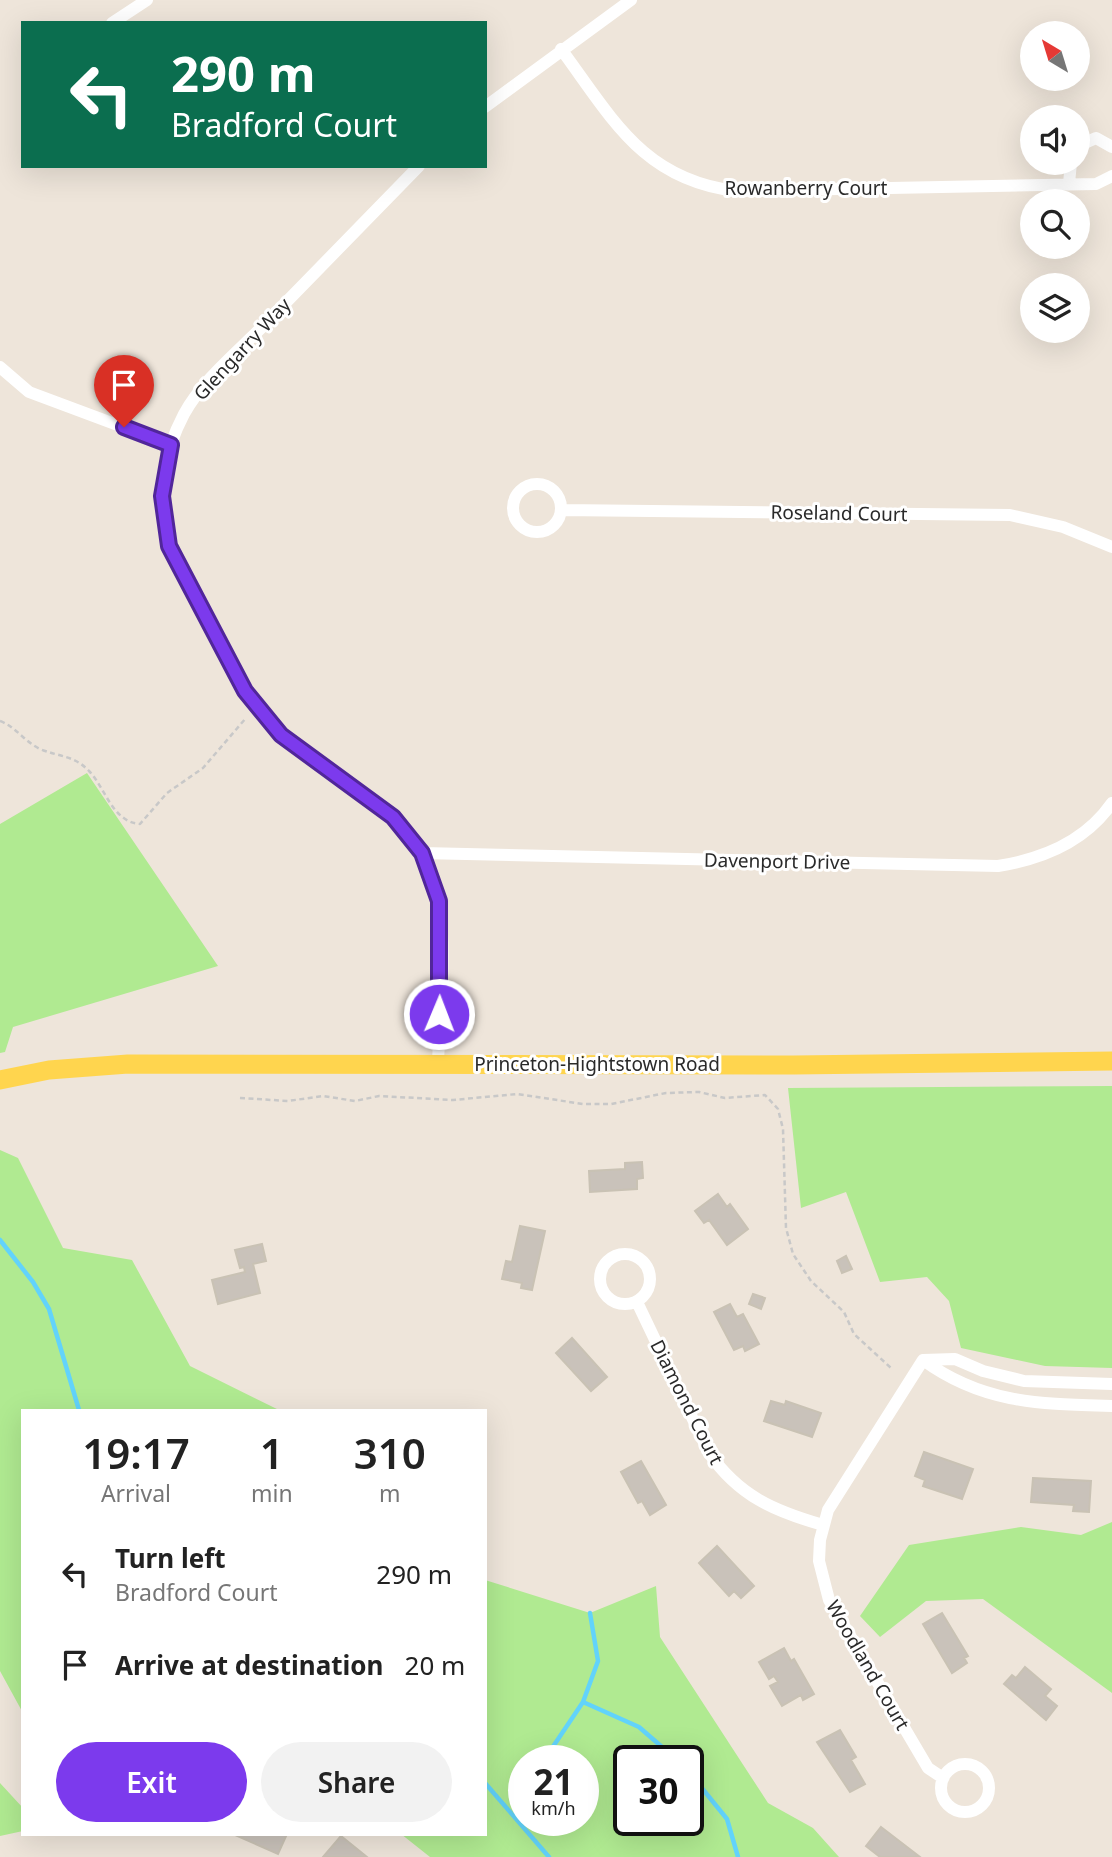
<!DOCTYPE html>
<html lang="en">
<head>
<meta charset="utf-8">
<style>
	body { margin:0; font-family:"Noto Sans",sans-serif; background:#f2f2f2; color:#222; height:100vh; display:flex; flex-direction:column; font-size:26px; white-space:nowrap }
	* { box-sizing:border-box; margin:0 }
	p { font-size:23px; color:#767676 }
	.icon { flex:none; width:38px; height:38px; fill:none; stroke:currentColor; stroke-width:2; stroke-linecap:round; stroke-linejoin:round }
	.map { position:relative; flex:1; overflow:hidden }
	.panel { position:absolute; left:21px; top:1409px; width:466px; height:427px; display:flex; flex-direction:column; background:#fff; border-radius:0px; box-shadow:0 7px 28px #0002 }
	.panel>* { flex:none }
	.banner { position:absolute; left:21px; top:21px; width:466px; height:147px; border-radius:0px; box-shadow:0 7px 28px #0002; background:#0b6e4f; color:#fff; overflow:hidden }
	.needle { width:46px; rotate:322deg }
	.tools { position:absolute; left:1020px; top:21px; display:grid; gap:14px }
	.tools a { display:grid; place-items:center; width:70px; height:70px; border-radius:50%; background:#fff; box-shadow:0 7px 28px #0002; font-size:35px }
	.speed { position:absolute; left:508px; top:1745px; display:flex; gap:14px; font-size:35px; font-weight:700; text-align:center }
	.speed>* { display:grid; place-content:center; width:91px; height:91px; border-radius:50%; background:#fff; box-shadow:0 7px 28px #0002; line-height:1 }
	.speed small { font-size:18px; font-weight:400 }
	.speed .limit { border:4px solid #111; border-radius:10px; background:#fff; color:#111 }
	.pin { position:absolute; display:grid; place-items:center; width:60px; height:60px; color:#fff; margin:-72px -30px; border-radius:50% 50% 50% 0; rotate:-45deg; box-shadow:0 0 7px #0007 }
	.pin .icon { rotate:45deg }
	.me { position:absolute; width:77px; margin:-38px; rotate:1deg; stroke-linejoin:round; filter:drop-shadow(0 0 5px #0008) }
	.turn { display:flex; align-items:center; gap:24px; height:147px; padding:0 35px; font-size:32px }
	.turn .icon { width:91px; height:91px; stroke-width:2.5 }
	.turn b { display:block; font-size:49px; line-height:60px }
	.eta { display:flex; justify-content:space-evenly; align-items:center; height:119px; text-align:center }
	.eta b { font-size:42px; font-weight:600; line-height:49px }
	.primary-button { display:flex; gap:14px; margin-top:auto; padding:14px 35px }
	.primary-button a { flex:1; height:80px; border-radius:42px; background:#7c3aed; color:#fff; font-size:28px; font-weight:600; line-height:80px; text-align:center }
	.primary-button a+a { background:#f2f2f2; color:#222 }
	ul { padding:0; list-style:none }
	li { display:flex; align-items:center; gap:21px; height:91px; padding:0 35px }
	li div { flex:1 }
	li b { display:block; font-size:26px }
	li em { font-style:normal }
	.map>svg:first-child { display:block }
</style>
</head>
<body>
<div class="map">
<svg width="1112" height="1857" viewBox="0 0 1112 1857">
	<rect width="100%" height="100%" fill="#eee5da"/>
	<path fill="#b0ea91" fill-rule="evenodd" d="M87 773 218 966 13 1027 5 1052 0 1053V824Z
		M1112 1086V1368L1045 1366 961 1348 949 1301 927 1277 880 1282 846 1192 801 1208 788 1088Z
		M0 1150 18 1158 63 1248 132 1260 190 1366 279 1410H23V1713L0 1671Z
		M1112 1522V1693L983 1599 926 1601 880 1637 860 1616 909 1545 1021 1527 1081 1535Z
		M485 1580 590 1613 656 1586 660 1637 768 1803 813 1828 839 1857H430L401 1834H485ZM523 1760H583V1820H523ZM628 1760H688V1820H628Z
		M0 1783 23 1808V1831L0 1836Z"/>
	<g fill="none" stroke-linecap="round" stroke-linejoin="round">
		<path stroke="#62d3fb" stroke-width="4.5" d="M0 1240 33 1282 49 1309 79 1410
			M583 1702 639 1727 677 1760
			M544 1760 583 1702 598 1661 590 1613
			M688 1771 727 1819 738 1857
			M485 1783 549 1857
			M516 1815 523 1801"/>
	</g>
	<path fill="#c9c2ba" stroke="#c9c2b4" stroke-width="2" d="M642 1162 643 1178 637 1179V1189L590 1192 589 1171 625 1169V1163Z
		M718 1194 727 1207 730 1204 748 1229 727 1245 709 1220 704 1223 695 1211Z
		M520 1226 545 1231 532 1290 521 1288 522 1283 502 1279 506 1261 512 1262Z
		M262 1244 266 1261 253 1264 260 1293 218 1304 212 1280 245 1272 244 1267 240 1268 235 1250Z
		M846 1256 852 1269 842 1273 837 1261Z
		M753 1294 765 1298 761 1309 749 1304Z
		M730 1304 737 1317 743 1314 759 1344 745 1351 743 1346 734 1350 714 1312Z
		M572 1338 607 1377 591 1391 556 1353Z
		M771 1401 785 1405 786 1401 821 1413 812 1437 764 1421Z
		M924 1452 973 1469 962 1499 923 1486 925 1480 915 1476Z
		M641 1461 666 1505 650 1515 642 1501 638 1503 621 1472Z
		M1033 1478 1091 1481 1089 1512 1073 1511 1074 1505 1031 1502Z
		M717 1546 754 1586 741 1598 734 1591 729 1596 699 1563Z
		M942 1613 968 1656 964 1658 967 1663 952 1673 923 1624Z
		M784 1648 791 1661 794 1659 814 1694 803 1700 801 1695 782 1706 770 1686 778 1682 774 1676 769 1679 759 1662Z
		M1025 1667 1051 1689 1045 1696 1057 1706 1046 1720 1004 1684 1012 1675 1016 1678Z
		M840 1730 856 1757 851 1760 865 1784 850 1792 817 1742Z
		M881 1827 920 1857H880L866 1846Z
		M233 1834H287L278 1854Z
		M341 1836 367 1857H323Z"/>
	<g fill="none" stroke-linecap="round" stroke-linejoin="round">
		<path stroke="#c8c8c8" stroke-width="2.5" stroke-dasharray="5 3.5" stroke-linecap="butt" d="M0 721C16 727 25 742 40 749 59 757 74 755 89 771 105 787 112 822 140 824L167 793 203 768 246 718
			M240 1098 288 1101 323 1096 355 1101 379 1096 453 1100 517 1094 583 1104H611L666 1093 699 1092 725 1098 765 1095 778 1109 783 1129 786 1228 793 1254 811 1281 844 1312 854 1334 891 1368"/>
		<path stroke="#fff" stroke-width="12" d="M112 23 147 0
			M561 49C612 118 643 180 736 191L1096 184 1112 176
			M485 107 631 0
			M1078 146 1096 138 1112 147
			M419 166C367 220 314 274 261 328 235 354 202 381 184 414 137 504 175 561 218 640 236 675 253 709 282 736 326 777 389 798 421 851 454 904 440 1001 438 1063
			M1069 183 1071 163
			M0 367 29 392 171 445
			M513 508a24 24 0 1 1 48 0a24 24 0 1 1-48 0Z
			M561 510 1010 515 1063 527 1112 547
			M422 853 998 866C1043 859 1085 842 1112 803
			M600 1279a25 25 0 1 1 50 0a25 25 0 1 1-50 0Z
			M637 1302 709 1453C739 1496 774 1511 823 1525
			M923 1360 828 1510 820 1540 819 1561 829 1600 928 1768 943 1778
			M923 1360C983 1404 1041 1404 1112 1406
			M923 1360 955 1359 983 1371 1024 1381 1112 1384
			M941 1788a24 24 0 1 1 48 0a24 24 0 1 1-48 0Z"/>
		<path stroke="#ffd54e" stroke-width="19" d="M0 1080 49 1070 128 1064 794 1065 1112 1061"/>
	</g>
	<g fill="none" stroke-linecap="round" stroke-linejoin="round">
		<defs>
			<path id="route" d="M124 427 171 445 162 496 169 546 245 691 281 735 393 817 422 853 439 901V1014"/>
		</defs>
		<use href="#route" stroke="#51269a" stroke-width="18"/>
		<use href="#route" stroke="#7c3aed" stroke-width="12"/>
	</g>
	<g text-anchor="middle" stroke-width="6" stroke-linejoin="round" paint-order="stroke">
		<g font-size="19" fill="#2a2a2a" stroke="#fff">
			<text x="806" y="195">Rowanberry Court</text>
			<text transform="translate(242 349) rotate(-47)" y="7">Glengarry Way</text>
			<text transform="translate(839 513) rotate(1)" y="7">Roseland Court</text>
			<text transform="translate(777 861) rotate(1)" y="7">Davenport Drive</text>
			<text x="597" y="1071">Princeton-Hightstown Road</text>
			<text transform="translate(687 1402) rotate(63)" y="7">Diamond Court</text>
			<text transform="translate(868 1665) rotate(60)" y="7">Woodland Court</text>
		</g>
	</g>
</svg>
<div class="tools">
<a><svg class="needle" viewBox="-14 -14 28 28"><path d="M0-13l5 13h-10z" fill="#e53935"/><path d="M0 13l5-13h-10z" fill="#767676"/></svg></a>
<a><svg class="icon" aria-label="sound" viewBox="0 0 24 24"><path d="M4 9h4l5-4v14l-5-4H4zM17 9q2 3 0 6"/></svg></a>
<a><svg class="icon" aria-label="search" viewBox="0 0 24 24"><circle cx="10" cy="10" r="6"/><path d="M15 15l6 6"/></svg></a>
<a><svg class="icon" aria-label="layers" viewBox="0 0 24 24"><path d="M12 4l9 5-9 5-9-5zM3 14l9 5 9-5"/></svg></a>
</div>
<div class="speed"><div>21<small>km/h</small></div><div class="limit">30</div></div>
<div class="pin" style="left:124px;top:427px;background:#d93025"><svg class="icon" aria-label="arrive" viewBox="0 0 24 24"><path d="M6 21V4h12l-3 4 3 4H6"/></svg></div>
<svg class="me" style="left:439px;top:1014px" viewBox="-20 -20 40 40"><circle r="17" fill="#7c3aed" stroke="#fff" stroke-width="3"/><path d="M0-11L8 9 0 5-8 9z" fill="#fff"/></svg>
<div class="banner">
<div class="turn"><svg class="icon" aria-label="left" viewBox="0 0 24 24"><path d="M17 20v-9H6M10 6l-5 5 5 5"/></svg><div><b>290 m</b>Bradford Court</div></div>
</div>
<section class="panel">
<div class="eta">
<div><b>19:17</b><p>Arrival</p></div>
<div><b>1</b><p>min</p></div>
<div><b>310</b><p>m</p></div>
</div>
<ul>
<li><svg class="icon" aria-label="left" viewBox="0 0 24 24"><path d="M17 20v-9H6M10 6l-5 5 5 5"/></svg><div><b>Turn left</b><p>Bradford Court</p></div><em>290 m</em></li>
<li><svg class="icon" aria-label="arrive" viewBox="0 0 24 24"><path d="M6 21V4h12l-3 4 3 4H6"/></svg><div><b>Arrive at destination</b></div><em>20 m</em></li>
</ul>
<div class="primary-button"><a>Exit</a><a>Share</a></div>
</section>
</div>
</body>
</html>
